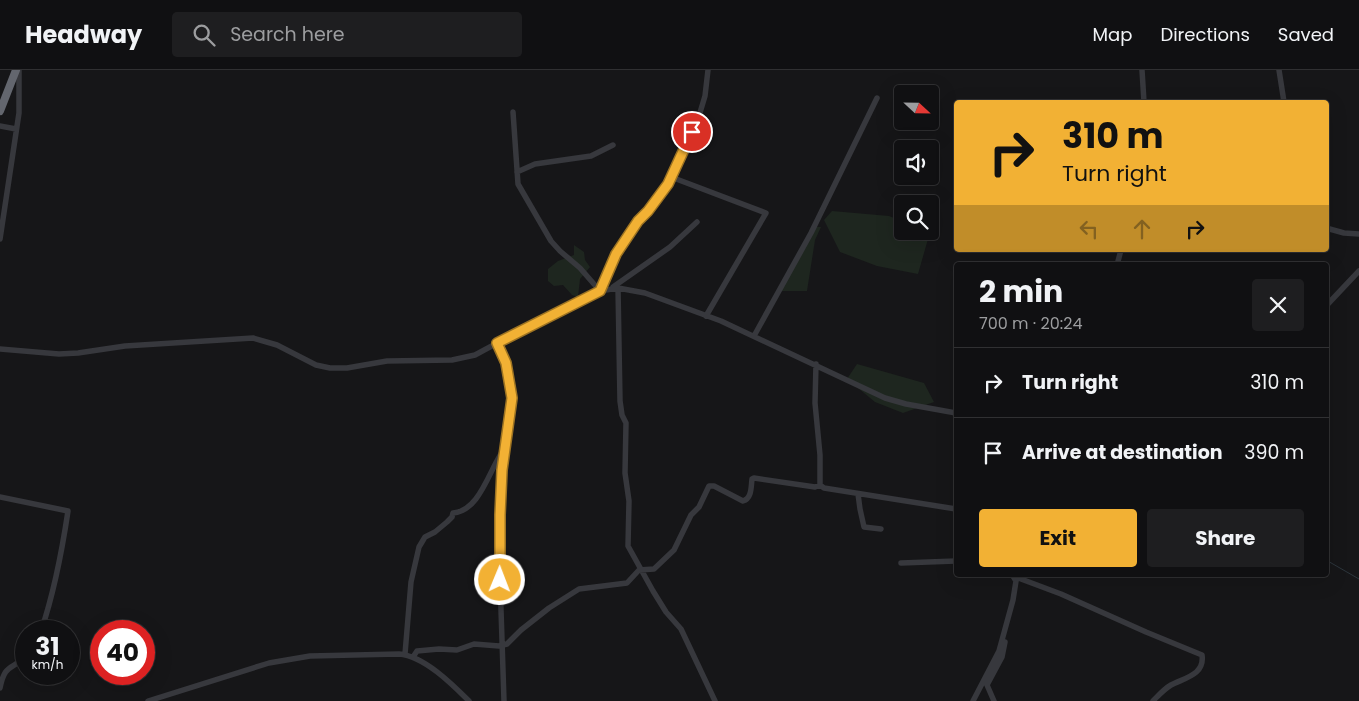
<!DOCTYPE html>
<html lang="en">
<head>
<meta charset="utf-8">
<style>
	body { margin:0; font-family:Poppins,sans-serif; background:#1e1e20; color:#f1f3f6; height:100vh; display:flex; flex-direction:column; font-size:19px; white-space:nowrap }
	* { box-sizing:border-box; margin:0 }
	p { font-size:16px; color:#9c9d9f }
	.icon { flex:none; width:28px; height:28px; fill:none; stroke:currentColor; stroke-width:2; stroke-linecap:round; stroke-linejoin:round }
	.map { position:relative; flex:1; overflow:hidden }
	.details { position:absolute; left:954px; top:192px; width:375px; height:315px; display:flex; flex-direction:column; background:#101012; border-radius:5px; box-shadow:0 5px 20px #0002,0 0 0 1px #303032 }
	.details>* { flex:none }
	.hud { position:absolute; left:954px; top:30px; width:375px; height:152px; border-radius:5px; box-shadow:0 5px 20px #0002,0 0 0 1px #303032; background:#f2b134; color:#111; overflow:hidden }
	.needle { width:32px; rotate:112deg }
	.tools { position:absolute; left:894px; top:15px; display:grid; gap:10px }
	.tools a { display:grid; place-items:center; width:45px; height:45px; border-radius:5px; background:#101012; box-shadow:0 5px 20px #0002,0 0 0 1px #303032; font-size:25px }
	.speed { position:absolute; left:15px; top:550px; display:flex; gap:10px; font-size:25px; font-weight:700; text-align:center }
	.speed>* { display:grid; place-content:center; width:65px; height:65px; border-radius:50%; background:#101012; box-shadow:0 5px 20px #0002,0 0 0 1px #303032; line-height:1 }
	.speed small { font-size:12px; font-weight:400 }
	.speed .limit { border:8px solid #d22; background:#fff; color:#111 }
	.pin { position:absolute; display:grid; place-items:center; width:42px; height:42px; color:#fff; margin:-21px; border:2px solid #fff; border-radius:50%; box-shadow:0 1px 5px #0007 }
	.me { position:absolute; width:55px; margin:-28px; rotate:1deg; stroke-linejoin:round; filter:drop-shadow(0 0 4px #0008) }
	.turn { display:flex; align-items:center; gap:18px; height:105px; padding:0 25px; font-size:22px }
	.turn .icon { width:65px; height:65px; stroke-width:2.5 }
	.turn b { display:block; font-size:35px; line-height:42px }
	.lanes { display:flex; align-items:center; height:48px; padding:0 25px; background:#0003; justify-content:center; gap:25px; direction:ltr }
	.lanes .off { opacity:.35 }
	.round { display:grid; place-items:center; flex:none; width:52px; height:52px; border-radius:5px; background:#1e1e20 }
	.headline { display:flex; align-items:center; justify-content:space-between; height:85px; padding:0 25px }
	h1 { font-size:30px; font-weight:700; line-height:38px }
	.action { display:flex; gap:10px; margin-top:auto; padding:10px 25px }
	.action a { flex:1; height:58px; border-radius:5px; background:#f2b134; color:#111; font-size:20px; font-weight:700; line-height:58px; text-align:center }
	.action a+a { background:#1e1e20; color:#f1f3f6 }
	ul { padding:0; list-style:none }
	li { display:flex; align-items:center; gap:15px; height:70px; padding:0 25px; border-top:1px solid #303032 }
	li div { flex:1 }
	li b { display:block; font-size:19px }
	li em { font-style:normal }
	header { display:flex; align-items:center; gap:30px; box-sizing:border-box; height:70px; padding:0 25px; background:#101012; border-bottom:1px solid #303032 }
	header strong { font-size:24px }
	nav { display:flex; gap:28px; margin-inline-start:auto; font-size:18px }
	.search { width:350px; height:45px; background:#1e1e20; display:flex; align-items:center; gap:12px; box-sizing:border-box; padding:0 18px; border-radius:5px; color:#9c9d9f; font-size:19px }
	.map>svg:first-child { display:block }
</style>
</head>
<body>
<header>
<strong>Headway</strong>
<div class="search"><svg class="icon" aria-label="search" viewBox="0 0 24 24"><circle cx="10" cy="10" r="6"/><path d="M15 15l6 6"/></svg>Search here</div>
<nav><a>Map</a><a>Directions</a><a>Saved</a></nav>
</header>
<div class="map">
<svg width="1359" height="631" viewBox="0 0 1359 631">
	<rect width="100%" height="100%" fill="#161618"/>
	<path fill="#1e261f" d="M832 141 889 146 902 151V161L930 162 918 204 877 196 840 182 824 150Z
		M813 157H821L815 170 807 221H779Z
		M574 175 584 182 585 190 590 197 580 209 578 227 572 225 563 215 554 216 548 211V199L558 191 574 185Z
		M857 294 924 313 934 332 903 343 875 332 847 309Z"/>
	<g fill="none" stroke-linecap="round" stroke-linejoin="round">
		<path stroke="#2c353c" stroke-width="1" d="M1326 490 1359 509"/>
		<path stroke="#37383d" stroke-width="5.5" d="M1142 0 1144 32
			M1279 0 1284 32
			M513 42 518 114 551 171 560 181 580 198 600 221 616 184 638 151 658 129 668 114 699 46 705 26 708 0
			M0 56 16 59
			M517 102 535 94 591 86 613 75
			M671 107 766 143 706 246
			M1326 158 1344 163 1359 164
			M0 169 19 43V0
			M1117 195 1121 180
			M613 217 670 177 697 152
			M618 218 620 331 622 345 626 353 625 403 629 431 628 476 653 521 666 542 681 559 715 631
			M1326 236 1359 201
			M754 266 811 163 877 28
			M497 273 505 293 511 328 503 400 500 445V509L504 631
			M0 279 59 284 78 283 125 276 253 268 277 275 316 295 330 298H347L387 291 452 290 475 285 542 249 600 221 618 218 645 223 721 251 885 328 906 334 956 343
			M816 294 815 333 820 385V415L824 418 956 439
			M858 424 860 439 864 457 881 459
			M0 427 68 441C62 481 54 523 41 561
			M901 493 956 491
			M1013 506 1061 524 1146 562 1202 585C1205 605 1184 608 1171 615 1164 619 1158 626 1153 631
			M405 584 411 512 419 477 425 467 435 462 447 452 452 447 453 443C481 441 490 396 505 378
			M413 587 417 581 439 579 457 580 474 574 499 576 507 574 521 560 549 538 579 519 627 513 639 500 654 499 674 480 691 445 699 437 709 416H714L743 431C752 428 751 417 752 409L754 408 815 417 820 415
			M0 618C5 593 11 601 26 586
			M148 631 269 593 310 586 399 584C424 586 452 614 469 631
			M973 631 999 581 1013 530 1016 511 1013 506
			M994 631 987 615 1002 587 1005 572"/>
		<path stroke="#63666e" stroke-width="8" d="M0 41 16 0"/>
	</g>
	<g fill="none" stroke-linecap="round" stroke-linejoin="round">
		<defs>
			<path id="route" d="M500 510V445L502 400 512 328 506 293 497 273 600 221 616 184 638 151 648 141 668 114 692 62"/>
		</defs>
		<use href="#route" stroke="#9d7322" stroke-width="12"/>
		<use href="#route" stroke="#f2b134" stroke-width="9"/>
	</g>
</svg>
<div class="tools">
<a><svg class="needle" viewBox="-14 -14 28 28"><path d="M0-13l5 13h-10z" fill="#e53935"/><path d="M0 13l5-13h-10z" fill="#9c9d9f"/></svg></a>
<a><svg class="icon" aria-label="sound" viewBox="0 0 24 24"><path d="M4 9h4l5-4v14l-5-4H4zM17 9q2 3 0 6"/></svg></a>
<a><svg class="icon" aria-label="search" viewBox="0 0 24 24"><circle cx="10" cy="10" r="6"/><path d="M15 15l6 6"/></svg></a>
</div>
<div class="speed"><div>31<small>km/h</small></div><div class="limit">40</div></div>
<div class="pin" style="left:692px;top:62px;background:#d93025"><svg class="icon" aria-label="arrive" viewBox="0 0 24 24"><path d="M6 21V4h12l-3 4 3 4H6"/></svg></div>
<svg class="me" style="left:500px;top:510px" viewBox="-20 -20 40 40"><circle r="17" fill="#f2b134" stroke="#fff" stroke-width="3"/><path d="M0-11L8 9 0 5-8 9z" fill="#fff"/></svg>
<div class="hud">
<div class="turn"><svg class="icon" aria-label="right" viewBox="0 0 24 24"><path d="M7 20v-9h11M14 6l5 5-5 5"/></svg><div><b>310 m</b>Turn right</div></div>
<div class="lanes"><svg class="icon off" aria-label="left" viewBox="0 0 24 24"><path d="M17 20v-9H6M10 6l-5 5 5 5"/></svg><svg class="icon off" aria-label="ahead" viewBox="0 0 24 24"><path d="M12 20V5M6 11l6-6 6 6"/></svg><svg class="icon" aria-label="right" viewBox="0 0 24 24"><path d="M7 20v-9h11M14 6l5 5-5 5"/></svg></div>
</div>
<section class="details">
<div class="headline"><div><h1>2 min</h1><p>700 m · 20:24</p></div><a class="round"><svg class="icon" aria-label="close" viewBox="0 0 24 24"><path d="M6 6l12 12M18 6L6 18"/></svg></a></div>
<ul>
<li><svg class="icon" aria-label="right" viewBox="0 0 24 24"><path d="M7 20v-9h11M14 6l5 5-5 5"/></svg><div><b>Turn right</b></div><em>310 m</em></li>
<li><svg class="icon" aria-label="arrive" viewBox="0 0 24 24"><path d="M6 21V4h12l-3 4 3 4H6"/></svg><div><b>Arrive at destination</b></div><em>390 m</em></li>
</ul>
<div class="action"><a>Exit</a><a>Share</a></div>
</section>
</div>
</body>
</html>
